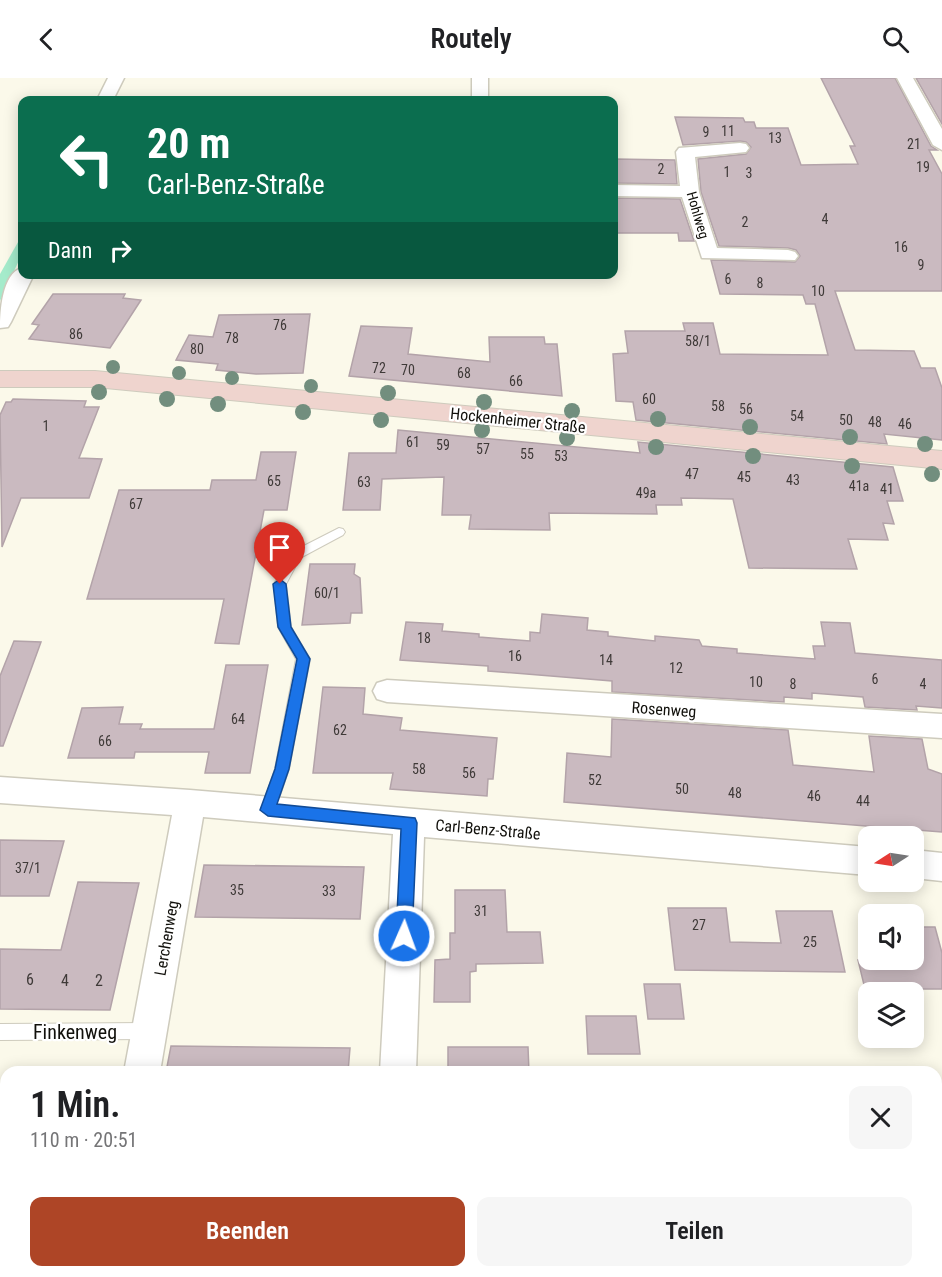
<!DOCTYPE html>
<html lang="de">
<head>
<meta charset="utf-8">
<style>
	body { margin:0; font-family:"Roboto Condensed",sans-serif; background:#f6f6f6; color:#202124; height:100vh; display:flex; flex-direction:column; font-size:22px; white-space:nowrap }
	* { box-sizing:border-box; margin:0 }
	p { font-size:20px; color:#757577 }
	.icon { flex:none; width:33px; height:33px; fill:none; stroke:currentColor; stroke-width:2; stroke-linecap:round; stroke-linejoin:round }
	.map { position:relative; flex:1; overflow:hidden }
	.drawer { position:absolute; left:0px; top:988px; width:942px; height:212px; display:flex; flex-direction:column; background:#fff; border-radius:18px 18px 0 0; box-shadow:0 3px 15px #0003 }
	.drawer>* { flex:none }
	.hud { position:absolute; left:18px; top:18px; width:600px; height:183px; border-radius:12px; box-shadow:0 3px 15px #0003; background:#0b6e4f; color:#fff; overflow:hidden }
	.needle { width:39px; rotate:258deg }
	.tools { position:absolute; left:858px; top:748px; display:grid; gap:12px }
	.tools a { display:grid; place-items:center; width:66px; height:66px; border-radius:12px; background:#fff; box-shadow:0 3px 15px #0003; font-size:30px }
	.pin { position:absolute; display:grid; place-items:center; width:51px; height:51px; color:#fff; margin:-62px -26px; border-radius:50% 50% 50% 0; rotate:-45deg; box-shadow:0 0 6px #0007 }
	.pin .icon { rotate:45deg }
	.me { position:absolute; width:66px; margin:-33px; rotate:2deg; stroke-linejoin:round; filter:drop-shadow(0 0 4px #0008) }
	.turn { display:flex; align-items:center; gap:21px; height:126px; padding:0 30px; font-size:27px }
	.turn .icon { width:78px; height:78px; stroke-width:2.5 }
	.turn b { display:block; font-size:42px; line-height:51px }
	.then { display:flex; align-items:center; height:57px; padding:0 30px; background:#0003; gap:12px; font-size:22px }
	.round { display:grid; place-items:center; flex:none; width:63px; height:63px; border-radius:12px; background:#f6f6f6 }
	.head { display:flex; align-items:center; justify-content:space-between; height:102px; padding:0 30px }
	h1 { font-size:36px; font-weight:600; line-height:45px }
	.action { display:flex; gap:12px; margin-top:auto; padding:12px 30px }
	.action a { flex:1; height:69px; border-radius:12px; background:#ae4526; color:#fff; font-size:24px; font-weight:600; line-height:69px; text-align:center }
	.action a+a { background:#f6f6f6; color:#202124 }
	header { display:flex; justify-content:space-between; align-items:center; height:78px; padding:0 30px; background:#fff; font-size:27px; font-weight:600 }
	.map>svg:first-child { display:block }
</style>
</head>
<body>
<header><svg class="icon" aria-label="back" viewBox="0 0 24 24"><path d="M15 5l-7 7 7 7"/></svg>Routely<svg class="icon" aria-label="search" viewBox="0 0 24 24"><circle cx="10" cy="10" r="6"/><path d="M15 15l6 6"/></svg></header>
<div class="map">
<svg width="942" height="1199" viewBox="0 0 942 1199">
	<rect width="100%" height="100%" fill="#fbf9ea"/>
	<path fill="#a5ebcb" d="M22 157V176L0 223V196Z"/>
	<path fill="#cabac0" stroke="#b3a3a9" stroke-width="1.5" d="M821 0H895L931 68 937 72H929L942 96V213H835L855 272 914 273 921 290H935L942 310V362L884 356 887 366 636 342 633 324 616 323 613 276 628 275 625 253H685L683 245H713L720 276 828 277 815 226H806L803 217 720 216 711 182 795 184 800 178 796 172 788 170 719 168 701 114 698 81 746 76 751 69 746 64 740 63 683 67 675 39 743 40 745 44H754L756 50H788L801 87 858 86 850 68H855Z
		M916 0H942V46Z
		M614 81 675 82 677 106 614 105Z
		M614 120 680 121 694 163H679L678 155H614Z
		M53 216H125L123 220 141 222 110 270 29 261 39 247 32 246Z
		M310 236 303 295 256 296 216 292 218 286 176 282 189 257 213 259 219 237Z
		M361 248 412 250 408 276 490 284 489 259H544L545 266H557L562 318 349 298Z
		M13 321 86 323 84 329H99L79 380 102 381 89 420H21L2 469 0 337 6 324H11Z
		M398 352 640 375 638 364 893 389 903 423H887L894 446 883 445 888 462 848 461 857 491 749 490 733 421 681 420 682 427H656L657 436 549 435 550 452 469 451 471 437H442L444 399 382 401 380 432H343L349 375H396Z
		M261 374H296L287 432H264L239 566 215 565 224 521H87L119 412H210L212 402H256Z
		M310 486H355L354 496 360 500 362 535H351L350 545 302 547Z
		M542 536 588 540 587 552 608 554V558L655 563V558L699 562 702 568 737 571V575L815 581 813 568H825L821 544 850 545 855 575 942 582V630L916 628 917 632 865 629 863 619 812 615V621L784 619V624L612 614V603L488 593V588L400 582 406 544 443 546 442 553 479 556V559L530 563V554L540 555Z
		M14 563 41 564 3 668H0V598Z
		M226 587H268L250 695H205L209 674H135L134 680H68L82 630 123 629 119 646H142L140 651H214Z
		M323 609 365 610 363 636 402 640 400 652 497 660 493 701H488L487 718 390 711 393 695H313Z
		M612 641 788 652 793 687 874 694 869 658 922 661 928 691 942 696V754L564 724 567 675 611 679Z
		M0 762 64 763 49 818H0Z
		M204 787 364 789 360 841 195 839Z
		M78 804 139 805 110 932 0 931V871L61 872Z
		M455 812H505L507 854H540L543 885 476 886V893L470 894V924H434L435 882 450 881V855H455Z
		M668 830H726L730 864 781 865 776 833H832L845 894 675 892Z
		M914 849H935L942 875V911H865L858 882H914Z
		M644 906H680L684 941H648Z
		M586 938H636L640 976H588Z
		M171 968 350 970 348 994H166Z
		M448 969H528L529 994H448Z"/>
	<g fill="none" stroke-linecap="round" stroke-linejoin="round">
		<defs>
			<path id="lane" d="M339 450 343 451 345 454 343 457 300 480 286 506 291 549 310 581 289 691 275 732 273 737 268 738 263 737 261 732 275 691 296 581 278 549 274 506 292 474Z
				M148 945 154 947 156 953 154 959 148 961 0 962V946Z"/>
			<path id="street" d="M108 0H124L113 22H97Z
				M472 0H488V22H472Z
				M897 0H913L942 51V72L933 67Z
				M740 65 746 66 749 70 746 74 695 79 699 114 717 170 788 172 795 174 798 178 795 182 702 180 682 119 614 118V107L680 108 676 74 679 70Z
				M22 190V196H34L11 244 8 249 0 250C0 234 2 195 22 190Z
				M387 602 942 636V660L387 624 377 621 373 613 377 605Z
				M0 699 190 712 868 769V797L424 759 416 994H380L393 756 203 739 160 994H124L172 737 0 725Z
				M914 772 942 775V803L914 800Z
				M936 1124H942V1164H936Z
				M87 1194H127L126 1199H86Z
				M370 1194H410L409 1199H369Z"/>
			<path id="secondary" d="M0 293H95L942 373V391L95 309H0Z"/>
		</defs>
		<use href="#lane" stroke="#cecbbd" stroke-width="2"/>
		<use href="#street" stroke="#cecbbd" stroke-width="3"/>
		<use href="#secondary" stroke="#cecbbd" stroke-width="2"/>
		<use href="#lane" fill="#fff" fill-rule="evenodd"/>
		<use href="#street" fill="#fff" fill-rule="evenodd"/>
		<use href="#secondary" fill="#efd4ce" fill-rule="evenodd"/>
	</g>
	<g fill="#728e7e">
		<circle cx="113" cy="289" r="7"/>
		<circle cx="179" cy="295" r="7"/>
		<circle cx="232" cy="300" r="7"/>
		<circle cx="311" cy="308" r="7"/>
		<circle cx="99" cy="314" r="8"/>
		<circle cx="388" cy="315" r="8"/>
		<circle cx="167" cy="321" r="8"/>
		<circle cx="484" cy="324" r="8"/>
		<circle cx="218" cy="326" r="8"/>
		<circle cx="572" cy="333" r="8"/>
		<circle cx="303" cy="334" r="8"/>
		<circle cx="658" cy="341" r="8"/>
		<circle cx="381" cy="342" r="8"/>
		<circle cx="750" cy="349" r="8"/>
		<circle cx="482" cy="352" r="8"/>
		<circle cx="850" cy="359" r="8"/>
		<circle cx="567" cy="360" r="8"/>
		<circle cx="925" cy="366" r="8"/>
		<circle cx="656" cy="369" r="8"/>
		<circle cx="753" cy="378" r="8"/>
		<circle cx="852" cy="388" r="8"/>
		<circle cx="932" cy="396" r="8"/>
	</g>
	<path fill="#1a73e8" stroke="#114b97" stroke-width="1.5" d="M280 501 286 506 291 549 310 581 289 691 277 726 415 740 417 745 412 858 410 864 404 866 399 864 396 858 401 751 268 738 260 732 275 691 297 581 278 549 273 506Z"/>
	<g text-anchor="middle" stroke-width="4.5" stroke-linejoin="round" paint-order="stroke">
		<g font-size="14" fill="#3f3a38">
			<text x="728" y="58">11</text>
			<text x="706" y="59">9</text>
			<text x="775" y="65">13</text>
			<text x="914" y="71">21</text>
			<text x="923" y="94">19</text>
			<text x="661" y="96">2</text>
			<text x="727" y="99">1</text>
			<text x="749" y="100">3</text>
			<text x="825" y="146">4</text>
			<text x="745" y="149">2</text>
			<text x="901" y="174">16</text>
			<text x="921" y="192">9</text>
			<text x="728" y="206">6</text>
			<text x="760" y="210">8</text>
			<text x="818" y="218">10</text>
			<text x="280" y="252">76</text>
			<text x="76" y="261">86</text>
			<text x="232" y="265">78</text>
			<text x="698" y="268">58/1</text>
			<text x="197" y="276">80</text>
			<text x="379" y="295">72</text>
			<text x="408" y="297">70</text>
			<text x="464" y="300">68</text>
			<text x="516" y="308">66</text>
			<text x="649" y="326">60</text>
			<text x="718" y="333">58</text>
			<text x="746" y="336">56</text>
			<text x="797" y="343">54</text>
			<text x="846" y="347">50</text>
			<text x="875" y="349">48</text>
			<text x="905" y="351">46</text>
			<text x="46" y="353">1</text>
			<text x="413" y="369">61</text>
			<text x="443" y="372">59</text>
			<text x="483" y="376">57</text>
			<text x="527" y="381">55</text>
			<text x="561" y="383">53</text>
			<text x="692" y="401">47</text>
			<text x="744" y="404">45</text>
			<text x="793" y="407">43</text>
			<text x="274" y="408">65</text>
			<text x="364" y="409">63</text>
			<text x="859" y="413">41a</text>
			<text x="887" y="416">41</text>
			<text x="646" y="420">49a</text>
			<text x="136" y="431">67</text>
			<text x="327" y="520">60/1</text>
			<text x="424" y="565">18</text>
			<text x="515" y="583">16</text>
			<text x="606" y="587">14</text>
			<text x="676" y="595">12</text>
			<text x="875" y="606">6</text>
			<text x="756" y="609">10</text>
			<text x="793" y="611">8</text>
			<text x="923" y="611">4</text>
			<text x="238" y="646">64</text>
			<text x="340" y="657">62</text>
			<text x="105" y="668">66</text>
			<text x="419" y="696">58</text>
			<text x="469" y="700">56</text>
			<text x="595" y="707">52</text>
			<text x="682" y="716">50</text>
			<text x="735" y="720">48</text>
			<text x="814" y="723">46</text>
			<text x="863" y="728">44</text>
			<text x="28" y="795">37/1</text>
			<text x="237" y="817">35</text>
			<text x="329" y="818">33</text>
			<text x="481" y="838">31</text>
			<text x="699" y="852">27</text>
			<text x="810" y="869">25</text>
		</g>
		<g font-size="14" fill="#11100b" stroke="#fff">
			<text transform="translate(698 137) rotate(74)" y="5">Hohlweg</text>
		</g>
		<g font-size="16" fill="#11100b" stroke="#fff">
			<text transform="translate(518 342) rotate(6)" y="6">Hockenheimer Straße</text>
			<text transform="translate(664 631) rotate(4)" y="6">Rosenweg</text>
			<text transform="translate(488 751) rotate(5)" y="6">Carl-Benz-Straße</text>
			<text transform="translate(166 860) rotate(-80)" y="6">Lerchenweg</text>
		</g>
		<g font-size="16" fill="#3f3a38">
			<text x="30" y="907">6</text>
			<text x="65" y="908">4</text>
			<text x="99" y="908">2</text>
		</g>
		<g font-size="20" fill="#11100b" stroke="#fff">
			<text x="75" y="961">Finkenweg</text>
		</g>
	</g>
</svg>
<div class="tools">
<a><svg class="needle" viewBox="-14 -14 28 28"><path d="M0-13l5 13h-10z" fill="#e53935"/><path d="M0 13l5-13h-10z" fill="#757577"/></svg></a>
<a><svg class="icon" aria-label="sound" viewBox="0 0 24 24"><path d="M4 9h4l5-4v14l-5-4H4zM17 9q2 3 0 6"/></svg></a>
<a><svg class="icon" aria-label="layers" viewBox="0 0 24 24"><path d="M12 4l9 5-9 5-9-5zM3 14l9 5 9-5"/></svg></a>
</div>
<div class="pin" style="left:280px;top:506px;background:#d93025"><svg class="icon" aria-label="arrive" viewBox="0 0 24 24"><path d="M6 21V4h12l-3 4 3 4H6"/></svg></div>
<svg class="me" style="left:404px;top:858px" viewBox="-20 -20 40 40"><circle r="17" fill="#1a73e8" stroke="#fff" stroke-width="3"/><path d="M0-11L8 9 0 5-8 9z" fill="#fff"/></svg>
<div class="hud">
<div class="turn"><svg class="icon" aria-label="left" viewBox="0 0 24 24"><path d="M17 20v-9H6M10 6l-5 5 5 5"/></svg><div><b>20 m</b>Carl-Benz-Straße</div></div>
<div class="then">Dann<svg class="icon" aria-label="right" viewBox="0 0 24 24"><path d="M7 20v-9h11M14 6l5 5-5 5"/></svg></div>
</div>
<section class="drawer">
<div class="head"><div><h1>1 Min.</h1><p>110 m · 20:51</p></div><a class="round"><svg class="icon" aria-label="close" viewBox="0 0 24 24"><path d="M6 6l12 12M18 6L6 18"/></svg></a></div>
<div class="action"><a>Beenden</a><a>Teilen</a></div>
</section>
</div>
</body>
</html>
